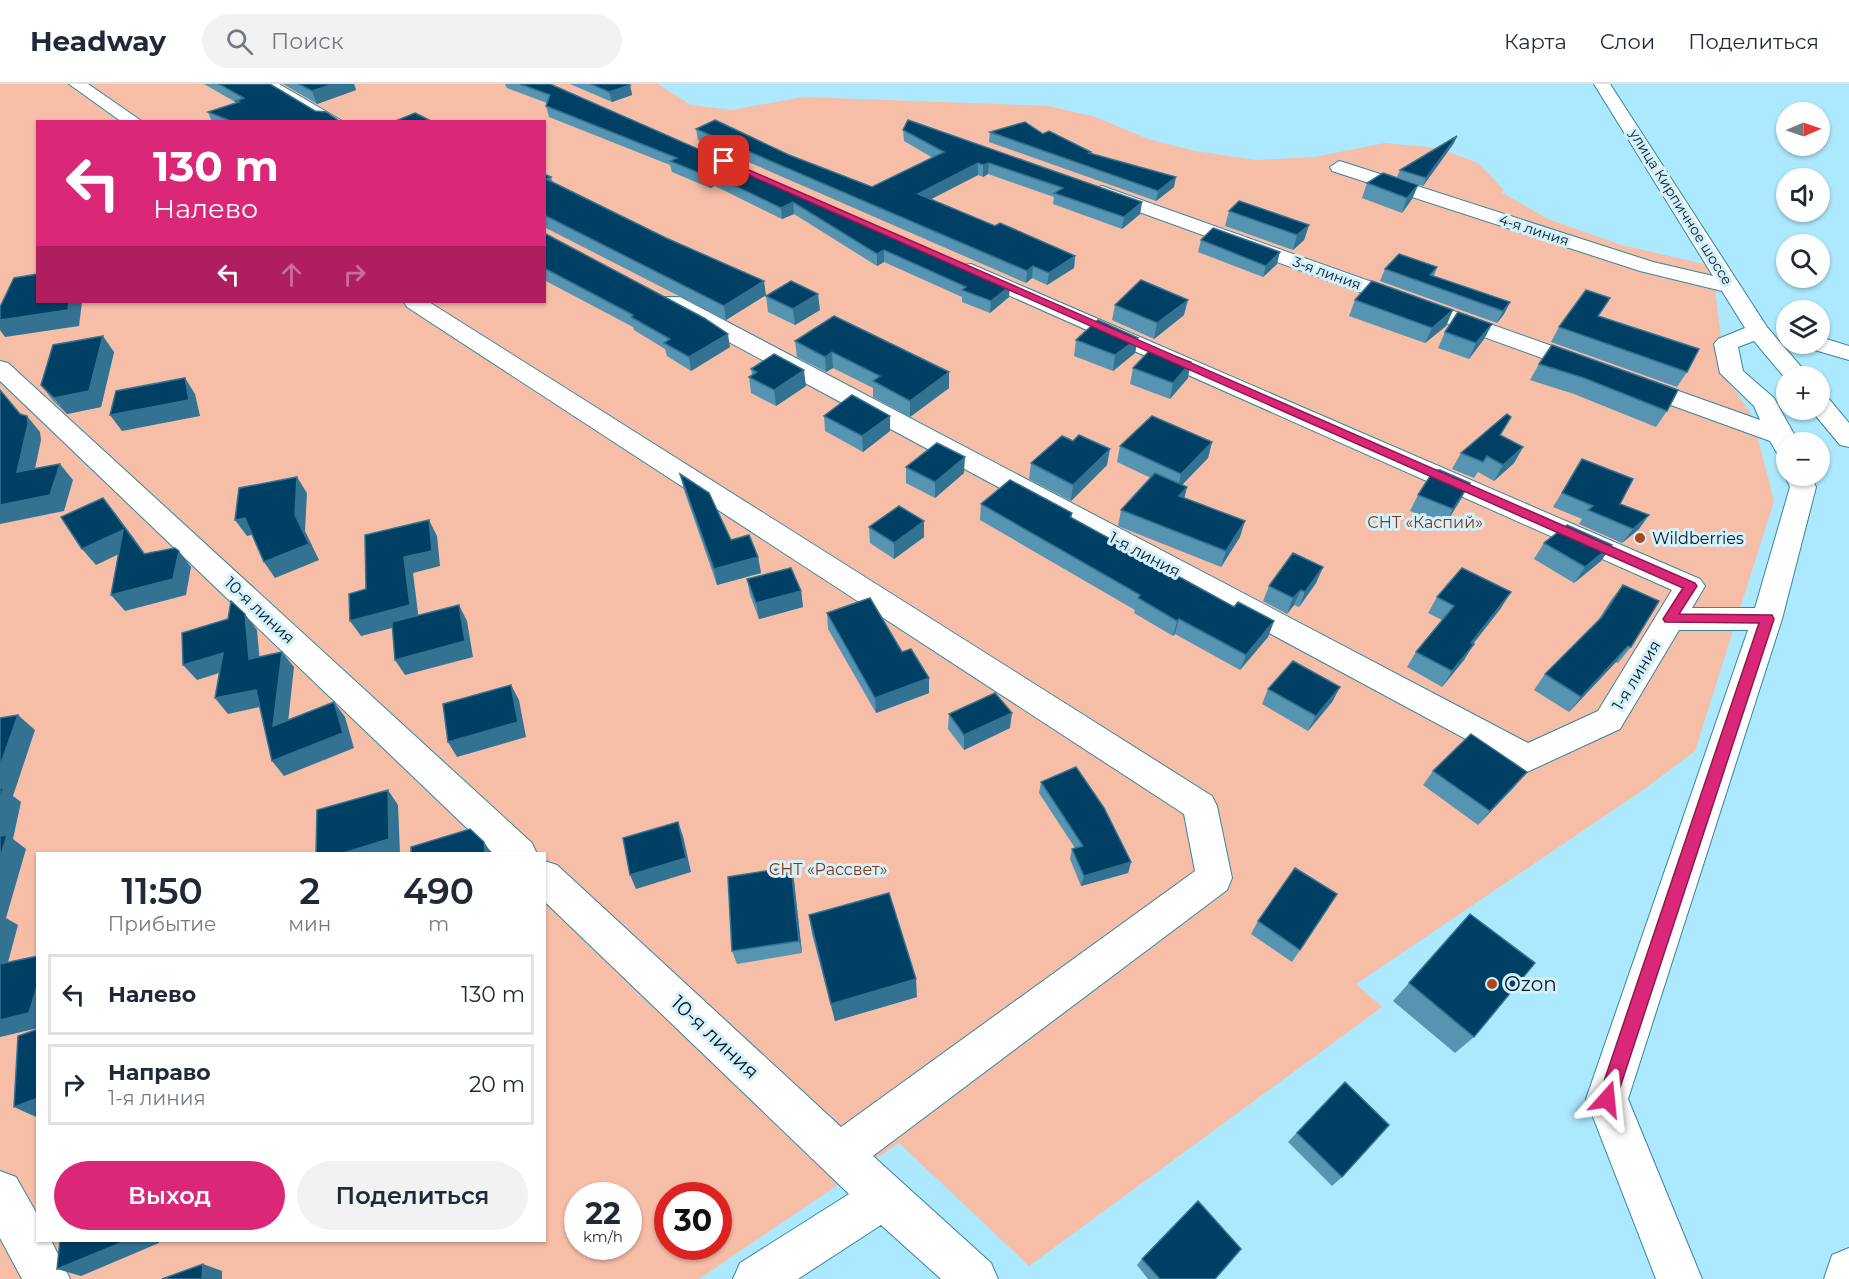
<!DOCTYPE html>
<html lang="ru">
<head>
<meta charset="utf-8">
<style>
	body { margin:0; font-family:Montserrat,sans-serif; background:#f2f2f3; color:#1f2937; height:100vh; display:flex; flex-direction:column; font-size:22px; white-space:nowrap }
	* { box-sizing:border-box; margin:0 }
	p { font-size:20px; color:#747a83 }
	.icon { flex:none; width:33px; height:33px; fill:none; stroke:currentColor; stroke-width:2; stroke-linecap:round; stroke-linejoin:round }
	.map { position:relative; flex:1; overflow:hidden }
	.sheet { position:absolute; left:36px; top:768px; width:510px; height:390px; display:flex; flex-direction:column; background:#fff; border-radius:0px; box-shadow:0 2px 4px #0004 }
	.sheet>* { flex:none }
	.hud { position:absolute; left:36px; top:36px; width:510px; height:183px; border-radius:0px; box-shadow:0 2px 4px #0004; background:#db2777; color:#fff; overflow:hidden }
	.needle { width:39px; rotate:88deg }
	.controls { position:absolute; left:1776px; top:18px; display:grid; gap:12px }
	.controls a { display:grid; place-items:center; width:54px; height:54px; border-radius:50%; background:#fff; box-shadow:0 2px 4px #0004; font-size:30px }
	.speed { position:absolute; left:564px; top:1098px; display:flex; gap:12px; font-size:30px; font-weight:700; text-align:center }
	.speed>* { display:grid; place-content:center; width:78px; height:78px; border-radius:50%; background:#fff; box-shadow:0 2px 4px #0004; line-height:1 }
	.speed small { font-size:15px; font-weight:400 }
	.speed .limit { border:9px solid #d22; background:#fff; color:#111 }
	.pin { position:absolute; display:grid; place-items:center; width:51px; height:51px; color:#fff; margin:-26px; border-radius:12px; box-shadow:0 3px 9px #0006 }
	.me { position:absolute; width:66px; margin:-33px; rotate:18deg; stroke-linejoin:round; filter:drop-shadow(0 0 4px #0008) }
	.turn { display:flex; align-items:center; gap:21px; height:126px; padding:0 18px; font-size:27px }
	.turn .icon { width:78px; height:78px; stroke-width:2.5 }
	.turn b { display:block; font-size:42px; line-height:51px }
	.lanes { display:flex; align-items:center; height:57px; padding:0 18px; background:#0003; justify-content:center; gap:30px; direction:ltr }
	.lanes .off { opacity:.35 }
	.eta { display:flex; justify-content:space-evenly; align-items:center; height:102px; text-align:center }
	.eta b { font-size:36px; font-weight:600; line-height:42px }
	.action { display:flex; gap:12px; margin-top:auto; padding:12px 18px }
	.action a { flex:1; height:69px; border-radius:36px; background:#db2777; color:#fff; font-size:24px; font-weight:600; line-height:69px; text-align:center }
	.action a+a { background:#f2f2f3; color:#1f2937 }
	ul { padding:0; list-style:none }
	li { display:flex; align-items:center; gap:18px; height:81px; margin:0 12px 9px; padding:0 6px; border:3px solid #e0e1e3; border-radius:0px }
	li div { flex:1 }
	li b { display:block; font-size:22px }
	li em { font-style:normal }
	header { display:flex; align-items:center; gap:36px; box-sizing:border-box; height:84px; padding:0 30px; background:#fff; border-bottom:2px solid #e0e1e3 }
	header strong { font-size:28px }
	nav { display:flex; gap:33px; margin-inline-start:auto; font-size:21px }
	.search { width:420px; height:54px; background:#f2f2f3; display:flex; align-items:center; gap:15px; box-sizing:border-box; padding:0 21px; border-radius:33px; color:#747a83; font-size:22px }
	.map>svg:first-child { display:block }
</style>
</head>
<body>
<header>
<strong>Headway</strong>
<div class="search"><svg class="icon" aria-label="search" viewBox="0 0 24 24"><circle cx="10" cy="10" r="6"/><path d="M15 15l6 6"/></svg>Поиск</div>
<nav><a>Карта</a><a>Слои</a><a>Поделиться</a></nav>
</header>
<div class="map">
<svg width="1849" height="1195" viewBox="0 0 1849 1195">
	<rect width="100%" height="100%" fill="#ace8fe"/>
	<path fill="#f6bda7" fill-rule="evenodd" d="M0 0H658L691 21 731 26 803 13 1049 22 1095 33 1148 55 1195 67 1256 76 1315 73 1385 59 1437 64 1478 79 1504 106 1501 108 1548 135 1621 161 1712 182 1726 293 1752 332 1774 417 1695 667 1643 706 1356 900 1382 923 1029 1182 899 1059 699 1195H0ZM38 38H544V218H38ZM38 770H544V1156H38ZM578 1112H628V1162H578ZM668 1112H718V1162H668Z"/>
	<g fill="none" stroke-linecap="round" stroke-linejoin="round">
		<defs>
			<path id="minor" d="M69 0H88L143 38H122Z
				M259 0H279L344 38H322Z
				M1594 0H1610L1767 243 1809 292H1786V295L1754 257 1738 263 1743 287 1774 314 1795 352 1797 358H1786V371L1777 369 1770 357 1624 304 1621 299 1624 294 1633 292 1642 294 1760 336 1754 322 1720 289 1714 260 1718 255 1745 244 1722 207 1640 187 1332 87 1330 83 1339 77 1346 79 1653 178 1713 192Z
				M1102 102 1594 277 1598 282 1594 287H1578L1095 112 1092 108 1095 104Z
				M971 180 1700 495 1705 502 1692 524H1755L1790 403 1785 392 1786 389V392H1811L1816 403 1782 535 1628 1015 1702 1195H1656L1586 1015 1748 546H1679L1620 645 1527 688 664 223 661 218 664 213H680L1528 659 1598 627 1672 506 963 191 960 186 963 181Z
				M404 218H429L1212 712 1217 722 1232 794 1227 806 873 1072 991 1179 998 1195H941L881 1141 798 1195H733L740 1179 849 1110 544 817V777L557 781 841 1043 1195 787 1184 730 407 223Z
				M1820 253 1849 262V276L1811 265 1808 260H1820Z
				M0 277 8 279 532 759 537 770H494L0 297Z
				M1820 313 1829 315 1849 339V363L1840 361 1811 326H1820Z
				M0 1087 16 1093 38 1132V1156H51L70 1195H22L0 1154Z"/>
			<path id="major" d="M1849 1164V1195H1824L1832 1171Z"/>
		</defs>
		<use href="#minor" stroke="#37859e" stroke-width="2"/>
		<use href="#major" stroke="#37859e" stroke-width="2"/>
		<use href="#minor" fill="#fff" fill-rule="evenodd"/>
		<use href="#major" fill="#fff" fill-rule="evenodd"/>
	</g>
	<path fill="#5694b1" d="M204 0H270L315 27 341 38H212L208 28 237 19Z
		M283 0H354L356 6 317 20Z
		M505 0H550L1009 213 990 229 962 218V213L884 178 877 182 794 130 782 135 715 102 710 104 672 88 670 81 549 33 546 22 547 19 507 4Z
		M570 0H628L630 1 632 11 612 18Z
		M696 45 872 103 933 74 904 57 903 46 1142 118 1140 130 1122 145 1053 120 1054 113 988 90 983 93 978 91 930 115 995 142 1075 172 1074 184 1047 201 1032 194 1026 199 698 56Z
		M990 48 1043 50 1091 68V69L1174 103 1156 117 989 58Z
		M1454 59 1423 102 1397 93 1400 86Z
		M544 90 551 93 553 99 766 211 726 236 544 143Z
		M1367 99 1418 101 1412 115 1402 129 1362 114Z
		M1229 127 1309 141 1304 156 1293 166 1225 142Z
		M544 149 730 263 691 287 667 272 665 265 634 246 633 243 544 196Z
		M1201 156 1277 180 1263 193 1198 168Z
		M1437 183 1434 192 1510 218 1504 230 1497 239 1380 197 1385 185Z
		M766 212 820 226 795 241 768 228Z
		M1355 216 1453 226 1446 242 1425 259 1349 232Z
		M1115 221 1184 231 1154 255 1112 236Z
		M1599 232 1687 288 1677 303 1551 258 1559 243Z
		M1492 240 1484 255 1469 275 1438 264 1445 248Z
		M1138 254 1135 269 1113 287 1074 272 1076 256Z
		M795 257 949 288V304L910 333 873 313V304L833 284 826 288 797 273Z
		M1552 261 1667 327 1656 343 1574 310 1530 296 1539 280Z
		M114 268 101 323 67 330 53 317 41 301Z
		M1133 284 1188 294 1170 315 1130 300Z
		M751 285 806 302 776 322 751 309 749 293 752 291Z
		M824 332H890V347L863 368 825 347Z
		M1501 352 1523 363 1514 379 1494 397 1478 388 1474 394 1452 385 1461 369Z
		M1073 357 1107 381 1071 417 1029 395 1031 379Z
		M1212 358 1208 374 1182 401 1187 403 1184 414 1240 453 1221 483 1118 442 1121 426 1151 394 1117 378 1120 362Z
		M1582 375 1620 420 1639 445 1622 459 1579 440 1582 435 1553 423Z
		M906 383 964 389 935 414 906 399Z
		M680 390 731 456 758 473 761 489 717 501 684 406Z
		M1418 411 1461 415 1445 441 1410 427Z
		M981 420 1072 429V434L1234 523 1274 537 1268 553 1240 586 1175 550 1173 552 1134 529 1135 526 980 436Z
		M924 437V453L894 475 870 459 869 443Z
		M1544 459 1612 461 1601 477 1574 499 1534 475Z
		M1323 483 1316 499 1299 523 1294 521 1287 530 1263 517 1269 502Z
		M747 495 801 507 803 523 759 535 750 511Z
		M1623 501 1631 563 1618 579 1616 578 1569 628 1534 606 1545 590 1597 538 1611 516Z
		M1437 513 1501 524 1473 560 1464 576 1442 603 1407 583 1416 568 1442 536 1428 529Z
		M827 529 902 568 929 609 876 629 828 545Z
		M1340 603 1332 618 1308 647 1262 620 1268 605Z
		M949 630 1010 644 964 666 948 645Z
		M1433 687 1515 702 1478 741 1423 701Z
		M1041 698 1131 778 1128 789 1081 802 1070 775 1072 765 1075 764 1039 709Z
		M791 783 794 797 802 869 737 880 732 867Z
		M1337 810 1292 878 1251 850 1258 837Z
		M1470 830 1474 953 1455 969 1393 917Z
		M809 831 917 913 835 937 812 850Z
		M1345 998 1342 1093 1332 1102 1288 1058Z
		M1142 1175 1215 1195H1148L1137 1181Z"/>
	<path fill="#347292" d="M333 0H354L356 6 317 20 312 7Z
		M630 1 632 11 612 18 609 8Z
		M1457 52 1454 59 1423 102 1426 94Z
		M978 79V91L918 122V110Z
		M989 79 988 90 983 93V81Z
		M713 91 715 102 710 104 709 93Z
		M1176 93 1174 103 1156 117 1158 107Z
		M1418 101 1412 115 1402 129 1407 114Z
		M793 118 794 130 782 135 781 124Z
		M1142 118 1140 130 1122 145 1124 133Z
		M1309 141 1304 156 1293 166 1297 151Z
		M884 166V178L877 182V170Z
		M1280 168 1277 180 1263 193 1266 182Z
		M1075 172 1074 184 1047 201 1049 189Z
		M1033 182 1032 194 1026 199 1027 187Z
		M764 197 766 211 726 236 724 222Z
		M1010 202 1009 213 990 229 991 217Z
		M818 210 820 226 795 241 793 225Z
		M1188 216 1184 231 1154 255 1157 239Z
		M69 218H82L79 242 5 253 0 246V236Z
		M1510 218 1504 230 1497 239 1503 227Z
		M1453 226 1446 242 1425 259 1432 244Z
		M1492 240 1484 255 1469 275 1476 259Z
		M728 250 730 263 691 287 689 273Z
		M103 252 114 268 101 323 67 330 54 314Z
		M1138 254 1135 269 1113 287 1115 271Z
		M832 268 833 284 826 288 825 273Z
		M1191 278 1188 294 1170 315 1173 299Z
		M804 286 806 302 776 322 774 306Z
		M949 288V304L910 333V317Z
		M185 294 195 310 200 332 122 347 110 331Z
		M27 332 40 348 41 356 31 404 17 388Z
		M890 332V347L863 368 862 352Z
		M1212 358 1208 374 1177 406 1181 390Z
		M1523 363 1514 379 1494 397 1503 381Z
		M1110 365 1107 381 1071 417 1073 401Z
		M965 373 964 389 935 414V398Z
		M60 380 73 396 64 427 0 440V421Z
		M297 393 307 409 305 447 319 476 275 494 264 478 295 431Z
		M1470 399 1461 415 1445 441 1453 425Z
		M1187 403 1183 419 1179 412Z
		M103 414 116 430 157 486 144 470Z
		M1649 431 1639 445 1622 459 1633 445Z
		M245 434 256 450 247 452 235 436Z
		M429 436 437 452 440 482 413 489 419 537 361 552 350 537 404 473Z
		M924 437V453L894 475V459Z
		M1245 437 1240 453 1221 483 1226 467Z
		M123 446 136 462 96 481 82 465Z
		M1612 461 1601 477 1574 499 1585 483Z
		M179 467 191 483 186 511 125 527 111 511Z
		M758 473 761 489 717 501 714 485Z
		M1323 483 1316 499 1299 523 1305 508Z
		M1301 506 1294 521 1287 530 1293 514Z
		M801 507 803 523 759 535 756 519Z
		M1511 508 1501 524 1462 574 1471 559Z
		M459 521 467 537 473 573 405 591 395 576Z
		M245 530 257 546 261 590 249 575Z
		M1179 535 1175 550 1173 552 1177 537Z
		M1274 537 1268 553 1240 586 1246 571Z
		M1474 560 1464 576 1442 603 1452 587Z
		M1628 562 1616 578 1569 628 1581 613Z
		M282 568 294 583 286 657 273 642Z
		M223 569 235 584 197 596 183 581Z
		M929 594V609L876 629 875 614Z
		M511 601 519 616 526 653 457 673 448 658Z
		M1340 603 1332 618 1308 647 1316 632Z
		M256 606 268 621 228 630 215 614Z
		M334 618 345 633 354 664 284 692 272 677Z
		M1012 629 1010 644 964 666V651Z
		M18 631 35 646 13 712 21 718 13 755 26 765 6 834 18 841 7 882 0 884V682Z
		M1527 688 1515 702 1478 741 1490 727Z
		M388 706 398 721 400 769 340 770Z
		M678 738 683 752 691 788 636 805 630 791Z
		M484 758 492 770H485Z
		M1131 778 1128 789 1081 802 1084 792Z
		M791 783 794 797 802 869 799 857Z
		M916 895 917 913 835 937 831 920Z
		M38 899V944L0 953V936Z
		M38 1014V1032L36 1033 14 1023Z
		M128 1156H159V1159L81 1192 57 1185Z
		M203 1180 222 1187V1195H202Z"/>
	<path fill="#004064" stroke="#347292" stroke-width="1.5" d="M219 0H270L315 27 326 28 341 38H233L208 28 239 18 236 17 244 14Z
		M299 0H333L312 7Z
		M520 0H550L1010 202 991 217 962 206 966 203 884 166 877 170 793 118 781 124 713 91 709 93 670 77 677 74 546 22 550 11Z
		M591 0H628L630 1 609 8Z
		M415 29 433 38H393Z
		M715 36 789 71 872 103 944 68 903 46 908 36 1142 118 1124 133 1054 109 1063 104 989 79 983 81 978 79 918 110 995 142 1000 139 1075 172 1049 189 1033 182 1027 187 696 45Z
		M1025 38 1043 50 1049 47 1091 68 1089 69 1176 93 1158 107 990 48Z
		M1457 52 1426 94 1400 86Z
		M1383 89 1418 101 1407 114 1367 99Z
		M544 90 551 93 546 95 666 154 764 197 724 222 544 131Z
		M1239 117 1309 141 1297 151 1229 127Z
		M1213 144 1280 168 1266 182 1201 156Z
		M544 149 704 234 728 250 689 273 664 259 670 255 631 233 633 231 544 184Z
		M1399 170 1437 183 1430 191 1510 218 1503 227 1385 185Z
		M38 190V218H69L68 226 0 236V223L14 194Z
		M1141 196 1188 216 1157 239 1115 221Z
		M791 197 818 210 793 225 766 212Z
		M1372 197 1453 226 1432 244 1355 216Z
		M1586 206 1610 214 1598 232 1699 265 1687 288 1559 243Z
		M1458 228 1492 240 1476 259 1445 248Z
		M834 232 949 288 910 317 873 297 880 292 832 268 825 273 795 257Z
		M1098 236 1138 254 1115 271 1076 256Z
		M103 252 89 307 54 314 41 301 53 261Z
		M1552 261 1678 306 1667 327 1584 294 1539 280Z
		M1152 264 1191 278 1173 299 1133 284Z
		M774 270 804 286 774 306 749 293 757 288 751 285Z
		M185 294 189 316 110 331 116 307Z
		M0 306 20 330 27 332 28 340 17 388 60 380 50 411 0 421Z
		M852 311 890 332 862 352 824 332Z
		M1507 330 1511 333 1500 351 1523 363 1503 381 1487 372 1483 378 1461 369Z
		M1152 332 1212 358 1181 390 1120 362Z
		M1079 351 1110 365 1073 401 1031 379 1062 352 1073 357Z
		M937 359 965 373 935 398 906 383Z
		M1582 375 1633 395 1620 420 1649 431 1633 445 1588 426 1593 422 1562 409Z
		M1434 386H1440L1470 399 1453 425 1418 411Z
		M1155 389 1187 403 1179 412 1245 437 1226 467 1121 426Z
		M680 390 709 409 731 456 749 451 758 473 714 485Z
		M297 393 295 431 309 460 264 478 245 434 235 436 239 404Z
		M1010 396 1072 429 1070 433 1234 523 1238 518 1274 537 1246 571 1179 535 1177 537 1138 514 1140 511 981 420Z
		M103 414 144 470 175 464 179 467 173 495 111 511 123 446 82 465 61 433Z
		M899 422 924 437 894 459 869 443Z
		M429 436 432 467 404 473 410 521 350 537 349 510 366 505 365 451Z
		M1567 441 1612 461 1585 483 1544 459Z
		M1293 469 1323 483 1305 508 1301 506 1293 514 1269 502Z
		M791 484 801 507 756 519 747 495Z
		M1462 484 1511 508 1471 559 1474 560 1452 587 1416 568 1454 522 1437 513Z
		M1623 501 1659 517 1631 563 1628 562 1581 613 1545 590 1602 533Z
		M870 514 902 568 911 565 929 594 875 614 827 529Z
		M231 517 245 530 249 575 282 568 273 642 334 618 343 649 272 677 256 606 215 614 223 569 183 581 182 549 228 535Z
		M459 521 465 557 395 576 392 538Z
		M1293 577 1340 603 1316 632 1268 605Z
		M511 601 518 638 448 658 443 620Z
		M995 609 1012 629 964 651 949 630Z
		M18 631 0 682V634Z
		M1471 650 1527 688 1490 727 1433 687Z
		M1076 683 1104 724 1131 778 1084 792 1072 765 1083 762 1041 698Z
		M0 704H3L0 716Z
		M388 706 389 755 340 770H316L317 726Z
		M678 738 686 774 630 791 623 754Z
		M470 745 484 758 485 770H411V763Z
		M7 751 0 774V752Z
		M791 783 799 857 732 867 728 793Z
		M1295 784 1337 810 1300 866 1258 837Z
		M889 809 916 895 831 920 809 831Z
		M1470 830 1535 879 1474 953 1409 899Z
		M38 872V899L29 929 0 936V880Z
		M38 945V1014L14 1023 18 952Z
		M1345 998 1389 1041 1342 1093 1297 1049Z
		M1198 1117 1241 1165 1215 1195H1160L1142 1175Z
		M60 1156H128L57 1185Z
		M203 1180 202 1195H162Z"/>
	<path fill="#db2777" stroke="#8e194d" stroke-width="1.5" d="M724 75 1695 499 1697 502 1679 530 1772 531 1774 535 1614 1022 1607 1024 1601 1022 1598 1015 1759 539 1665 538 1663 535 1683 504 722 79Z"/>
	<g fill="#ab4718" stroke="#d3f0fb" stroke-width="2">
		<circle cx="1640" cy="454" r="6"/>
		<circle cx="1492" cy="900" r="6"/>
	</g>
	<g text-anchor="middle" stroke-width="6" stroke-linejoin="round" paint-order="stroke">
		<g font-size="14" fill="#001e28" stroke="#d3f0fb">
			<text transform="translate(1681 123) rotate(58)" y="5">улица Кирпичное шоссе</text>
			<text transform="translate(1534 146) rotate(18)" y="5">4-я линия</text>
			<text transform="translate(1327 189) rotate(20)" y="5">3-я линия</text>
		</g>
		<g font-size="16" fill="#873611" stroke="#d3f0fb">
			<text x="1425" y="444">СНТ «Каспий»</text>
			<text x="828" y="791">СНТ «Рассвет»</text>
		</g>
		<g font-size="16" fill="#001e28" stroke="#d3f0fb" text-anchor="start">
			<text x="1652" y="460">Wildberries</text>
		</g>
		<g font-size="16" fill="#001e28" stroke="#d3f0fb">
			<text transform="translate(1145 470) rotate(28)" y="6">1-я линия</text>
			<text transform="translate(260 526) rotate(43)" y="6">10-я линия</text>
			<text transform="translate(1636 591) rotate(-59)" y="6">1-я линия</text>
		</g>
		<g font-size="20" fill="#001e28" stroke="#d3f0fb" text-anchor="start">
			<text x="1504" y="907">Ozon</text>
		</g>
		<g font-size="20" fill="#001e28" stroke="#d3f0fb">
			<text transform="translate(715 953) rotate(43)" y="7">10-я линия</text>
		</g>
	</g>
</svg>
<div class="controls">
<a><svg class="needle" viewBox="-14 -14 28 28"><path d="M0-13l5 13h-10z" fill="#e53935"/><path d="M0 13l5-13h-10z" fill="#747a83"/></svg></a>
<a><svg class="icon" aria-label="sound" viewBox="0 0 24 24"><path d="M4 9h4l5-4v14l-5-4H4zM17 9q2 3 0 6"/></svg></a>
<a><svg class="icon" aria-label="search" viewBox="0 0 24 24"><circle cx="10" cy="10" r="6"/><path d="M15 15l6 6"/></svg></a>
<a><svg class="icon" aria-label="layers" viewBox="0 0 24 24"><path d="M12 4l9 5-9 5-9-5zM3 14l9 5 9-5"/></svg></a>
<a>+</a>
<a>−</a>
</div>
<div class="speed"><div>22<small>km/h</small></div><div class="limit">30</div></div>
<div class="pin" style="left:724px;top:77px;background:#d93025"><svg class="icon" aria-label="arrive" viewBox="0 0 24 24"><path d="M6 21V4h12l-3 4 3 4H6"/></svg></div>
<svg class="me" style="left:1607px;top:1015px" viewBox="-20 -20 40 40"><path d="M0-17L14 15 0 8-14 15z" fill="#db2777" stroke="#fff" stroke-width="4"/></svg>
<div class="hud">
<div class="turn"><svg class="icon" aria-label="left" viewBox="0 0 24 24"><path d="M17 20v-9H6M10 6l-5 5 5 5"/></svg><div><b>130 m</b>Налево</div></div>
<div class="lanes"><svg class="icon" aria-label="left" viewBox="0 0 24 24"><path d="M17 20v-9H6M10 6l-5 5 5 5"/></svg><svg class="icon off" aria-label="ahead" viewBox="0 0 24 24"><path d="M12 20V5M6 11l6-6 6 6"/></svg><svg class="icon off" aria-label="right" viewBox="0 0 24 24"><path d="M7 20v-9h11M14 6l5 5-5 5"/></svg></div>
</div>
<section class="sheet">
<div class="eta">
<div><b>11:50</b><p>Прибытие</p></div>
<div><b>2</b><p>мин</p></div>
<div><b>490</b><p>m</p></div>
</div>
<ul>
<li><svg class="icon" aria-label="left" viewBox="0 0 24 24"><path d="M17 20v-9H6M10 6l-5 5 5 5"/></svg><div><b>Налево</b></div><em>130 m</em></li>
<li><svg class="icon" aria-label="right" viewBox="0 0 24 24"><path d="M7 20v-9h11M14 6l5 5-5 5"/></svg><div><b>Направо</b><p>1-я линия</p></div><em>20 m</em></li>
</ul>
<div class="action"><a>Выход</a><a>Поделиться</a></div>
</section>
</div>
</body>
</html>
